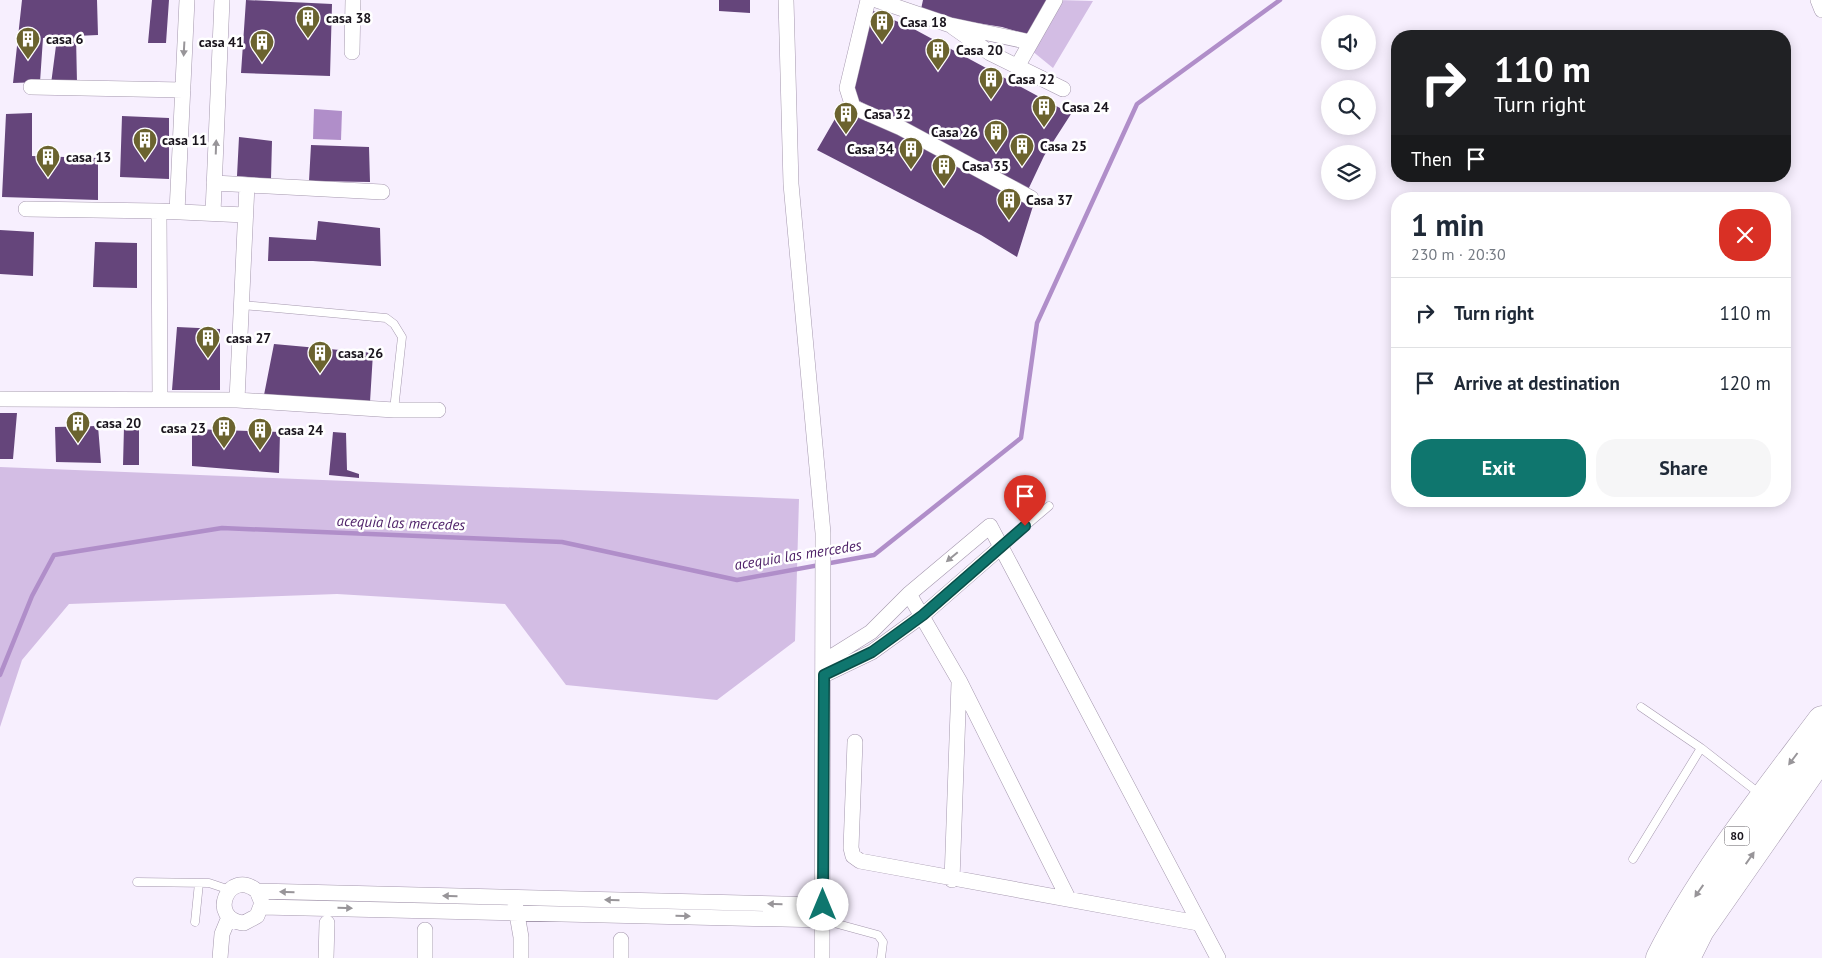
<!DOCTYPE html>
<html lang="en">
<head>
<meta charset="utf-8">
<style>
	body { margin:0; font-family:"PT Sans",sans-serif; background:#f6f6f7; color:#1f2937; height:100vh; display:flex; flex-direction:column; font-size:19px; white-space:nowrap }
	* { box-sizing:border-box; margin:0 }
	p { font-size:16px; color:#747a83 }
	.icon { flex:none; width:28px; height:28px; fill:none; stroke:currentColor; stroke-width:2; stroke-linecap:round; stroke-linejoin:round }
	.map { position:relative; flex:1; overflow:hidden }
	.panel { position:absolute; left:1391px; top:192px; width:400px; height:315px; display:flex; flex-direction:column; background:#fff; border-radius:20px; box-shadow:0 2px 12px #0003 }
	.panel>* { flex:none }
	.banner { position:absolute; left:1391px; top:30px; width:400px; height:152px; border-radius:20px; box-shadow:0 2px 12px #0003; background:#202124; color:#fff; overflow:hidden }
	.fabs { position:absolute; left:1321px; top:15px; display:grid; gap:10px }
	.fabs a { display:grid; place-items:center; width:55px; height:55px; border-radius:50%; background:#fff; box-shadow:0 2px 12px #0003; font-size:25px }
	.pin { position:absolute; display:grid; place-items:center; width:42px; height:42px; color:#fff; margin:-51px -21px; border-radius:50% 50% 50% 0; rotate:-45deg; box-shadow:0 0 5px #0007 }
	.pin .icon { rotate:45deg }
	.me { position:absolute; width:55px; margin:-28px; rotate:0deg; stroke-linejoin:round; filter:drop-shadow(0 0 4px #0008) }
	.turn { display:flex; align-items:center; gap:18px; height:105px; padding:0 20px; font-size:22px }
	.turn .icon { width:65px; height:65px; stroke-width:2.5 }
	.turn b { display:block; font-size:35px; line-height:42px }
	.then { display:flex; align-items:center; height:48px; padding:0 20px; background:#0003; gap:10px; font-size:19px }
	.round { display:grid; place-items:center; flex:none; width:52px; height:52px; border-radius:20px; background:#f6f6f7 }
	.headline { display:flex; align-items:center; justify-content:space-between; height:85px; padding:0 20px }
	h1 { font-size:30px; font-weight:700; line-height:38px }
	.cta { display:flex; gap:10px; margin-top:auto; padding:10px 20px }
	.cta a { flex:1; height:58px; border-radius:20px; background:#0f766e; color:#fff; font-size:20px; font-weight:700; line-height:58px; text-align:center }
	.cta a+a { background:#f6f6f7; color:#1f2937 }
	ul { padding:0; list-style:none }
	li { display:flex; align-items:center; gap:15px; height:70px; padding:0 20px; border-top:1px solid #e0e1e3 }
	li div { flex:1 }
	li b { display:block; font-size:19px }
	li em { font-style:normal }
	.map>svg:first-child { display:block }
</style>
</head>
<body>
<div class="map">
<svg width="1822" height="958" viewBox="0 0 1822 958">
	<rect width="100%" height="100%" fill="#f7effe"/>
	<path fill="#d3bde4" d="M1057 0 1093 1 1053 68 1026 46Z
		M0 467 799 499 795 641 717 700 566 685 505 604 337 594 69 604 22 660 0 727Z"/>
	<path fill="#b08ec9" d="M314 109 342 111 341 140 313 139Z"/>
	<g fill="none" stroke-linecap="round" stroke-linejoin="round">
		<path stroke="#b08ec9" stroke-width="4.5" d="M0 675 32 596 54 555 222 528 562 542 737 580 874 555 1021 438 1037 323 1137 104 1280 0"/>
	</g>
	<path fill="#65457b" d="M22 0H97L98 35 76 36 77 83 51 84 57 38H43L40 82 13 83Z
		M152 0H169L166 43H148Z
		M246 0 332 4 330 76 241 73Z
		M719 0H750V13L719 11Z
		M923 0H1048L1032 36 1002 27 920 14Z
		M871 10 912 28 1071 114 1044 156 1027 192 852 97Z
		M843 105 1005 189 1033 206 1017 257 981 235 817 150Z
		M32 113V156L98 158V200L2 197 6 114Z
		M122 116 169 118V179L120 177Z
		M239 137 272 141 271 179 237 176Z
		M311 145 369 147 370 182 309 181Z
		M318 221 380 228 381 266 313 261H268L269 237 316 240Z
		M0 230 34 232 33 276 0 274Z
		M95 242 137 243V288L93 287Z
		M177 327 220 329V390H172Z
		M274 344 373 353 370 402 264 395Z
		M0 413H17L13 459H0Z
		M98 426 101 463 56 462 55 427Z
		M124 427H139V465H123Z
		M192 429 280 432 279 473 192 466Z
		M333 432 346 433 347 470 359 474V478L329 475Z"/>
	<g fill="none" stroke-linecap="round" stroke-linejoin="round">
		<defs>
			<path id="lane" d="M242 305 386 318 394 324 402 337 394 410
				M1002 546 1049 506
				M1641 707 1701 748 1760 794
				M1633 859 1701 748
				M137 882 209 883 230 890
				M823 920 878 935 883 942 881 958
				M195 922 199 883"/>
			<path id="street" d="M786 0 791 184 823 533 822 958
				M868 0 847 88 853 107 901 128 1031 198
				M876 0 950 25 1030 42
				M1818 0 1822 10
				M953 27 990 53 1063 89
				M352 52 353 0
				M1018 65 1055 0
				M31 87 183 90
				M214 183 382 192
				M26 209 159 211 245 215
				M159 211 160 399
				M177 212 187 0
				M213 213 222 0
				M0 399 237 400 394 410H438
				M237 400 247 185
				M909 594 960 682 1068 898
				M823 662 871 632 909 594 990 526 1218 958
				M824 675 872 652 923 615 1002 546
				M855 742 851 848 853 856 860 861 1198 923
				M952 880 959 683
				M257 891 262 903 257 916 244 923C207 920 228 867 257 891L823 905
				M515 903 521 937V958
				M262 907 823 920
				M220 958 222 934 229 917
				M326 958 327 923
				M425 958V930
				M621 958V940"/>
			<path id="highway" d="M1660 958C1703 873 1765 796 1822 720
				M1686 958 1700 930 1822 755"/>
		</defs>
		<use href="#lane" stroke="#a598ae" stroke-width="9"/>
		<use href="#street" stroke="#a598ae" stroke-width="16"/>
		<use href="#highway" stroke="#a598ae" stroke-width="29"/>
		<use href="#lane" stroke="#fff" stroke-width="8"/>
		<use href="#street" stroke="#fff" stroke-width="15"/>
		<use href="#highway" stroke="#fff" stroke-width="28"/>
	</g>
	<defs><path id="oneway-solid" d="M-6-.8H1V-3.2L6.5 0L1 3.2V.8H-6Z" transform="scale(1.25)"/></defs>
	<g fill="#989599">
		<use href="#oneway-solid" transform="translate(184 49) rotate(93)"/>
		<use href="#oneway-solid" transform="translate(216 147) rotate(-88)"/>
		<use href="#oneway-solid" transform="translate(952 557) rotate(140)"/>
		<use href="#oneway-solid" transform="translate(1793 759) rotate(127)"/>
		<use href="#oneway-solid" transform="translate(1750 858) rotate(-55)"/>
		<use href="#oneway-solid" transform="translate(1699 891) rotate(125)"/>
		<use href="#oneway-solid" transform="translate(287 892) rotate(-179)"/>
		<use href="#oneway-solid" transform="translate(450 896) rotate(-179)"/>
		<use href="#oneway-solid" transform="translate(612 900) rotate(-179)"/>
		<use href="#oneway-solid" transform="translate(775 904) rotate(-179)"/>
		<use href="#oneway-solid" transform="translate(345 908) rotate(1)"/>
		<use href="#oneway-solid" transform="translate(683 916) rotate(2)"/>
	</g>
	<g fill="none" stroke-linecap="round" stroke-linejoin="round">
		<defs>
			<path id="route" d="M823 905 824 675 872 652 923 615 1025 526"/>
		</defs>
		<use href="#route" stroke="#0a4d48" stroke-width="12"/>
		<use href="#route" stroke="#0f766e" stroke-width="9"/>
	</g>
	<defs>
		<symbol id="building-pin" viewBox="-11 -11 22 30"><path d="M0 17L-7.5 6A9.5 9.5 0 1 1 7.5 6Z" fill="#6b632f" stroke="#fff"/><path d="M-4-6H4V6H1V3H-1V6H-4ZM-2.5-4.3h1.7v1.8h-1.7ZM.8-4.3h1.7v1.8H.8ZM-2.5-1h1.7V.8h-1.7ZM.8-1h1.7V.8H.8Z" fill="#fff"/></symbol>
	</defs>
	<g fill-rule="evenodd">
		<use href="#building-pin" x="294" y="4" width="28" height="38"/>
		<use href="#building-pin" x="868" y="8" width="28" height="38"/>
		<use href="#building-pin" x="14" y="25" width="28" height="38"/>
		<use href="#building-pin" x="248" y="28" width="28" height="38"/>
		<use href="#building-pin" x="924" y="36" width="28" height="38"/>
		<use href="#building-pin" x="977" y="65" width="28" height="38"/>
		<use href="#building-pin" x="1030" y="93" width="28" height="38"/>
		<use href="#building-pin" x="832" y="100" width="28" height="38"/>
		<use href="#building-pin" x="982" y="118" width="28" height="38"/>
		<use href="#building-pin" x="131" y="126" width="28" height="38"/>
		<use href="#building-pin" x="1008" y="132" width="28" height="38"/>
		<use href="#building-pin" x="897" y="135" width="28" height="38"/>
		<use href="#building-pin" x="34" y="143" width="28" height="38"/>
		<use href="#building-pin" x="930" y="152" width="28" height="38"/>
		<use href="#building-pin" x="995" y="186" width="28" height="38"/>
		<use href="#building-pin" x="194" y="324" width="28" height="38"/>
		<use href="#building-pin" x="306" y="339" width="28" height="38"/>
		<use href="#building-pin" x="64" y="409" width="28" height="38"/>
		<use href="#building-pin" x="210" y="414" width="28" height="38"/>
		<use href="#building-pin" x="246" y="416" width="28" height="38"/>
	</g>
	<g text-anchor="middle" stroke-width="5" stroke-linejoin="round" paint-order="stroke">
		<rect fill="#fff" stroke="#5e5a60" stroke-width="1" x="1724.5" y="826.5" width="25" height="19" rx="4"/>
		<g font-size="12" font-weight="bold" fill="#19141c">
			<text x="1737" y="840">80</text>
		</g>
		<g font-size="14" font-weight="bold" fill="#19141c" stroke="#fff" text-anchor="start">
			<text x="326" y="23">casa 38</text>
			<text x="900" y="27">Casa 18</text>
			<text x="46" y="44">casa 6</text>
			<text x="244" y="47" text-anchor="end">casa 41</text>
			<text x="956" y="55">Casa 20</text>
			<text x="1008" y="84">Casa 22</text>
			<text x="1062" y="112">Casa 24</text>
			<text x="864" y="119">Casa 32</text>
			<text x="978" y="137" text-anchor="end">Casa 26</text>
			<text x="162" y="145">casa 11</text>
			<text x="1040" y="151">Casa 25</text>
			<text x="894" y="154" text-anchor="end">Casa 34</text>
			<text x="66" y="162">casa 13</text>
			<text x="962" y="171">Casa 35</text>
			<text x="1026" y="205">Casa 37</text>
			<text x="226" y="343">casa 27</text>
			<text x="338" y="358">casa 26</text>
			<text x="96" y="428">casa 20</text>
			<text x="206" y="433" text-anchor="end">casa 23</text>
			<text x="278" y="435">casa 24</text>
		</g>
		<g font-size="15" font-style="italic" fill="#4f2269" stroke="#fff">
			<text transform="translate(401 523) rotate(2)" y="5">acequia las mercedes</text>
			<text transform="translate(798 555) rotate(-9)" y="5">acequia las mercedes</text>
		</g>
	</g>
</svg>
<div class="fabs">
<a><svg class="icon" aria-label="sound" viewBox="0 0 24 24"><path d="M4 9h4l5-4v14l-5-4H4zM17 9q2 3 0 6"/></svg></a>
<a><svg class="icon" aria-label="search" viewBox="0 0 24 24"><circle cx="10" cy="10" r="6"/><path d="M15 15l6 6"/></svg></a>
<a><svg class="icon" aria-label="layers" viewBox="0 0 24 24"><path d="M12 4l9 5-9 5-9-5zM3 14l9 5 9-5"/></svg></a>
</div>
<div class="pin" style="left:1025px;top:526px;background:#d93025"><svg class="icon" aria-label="arrive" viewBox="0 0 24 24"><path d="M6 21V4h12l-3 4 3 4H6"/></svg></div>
<svg class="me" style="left:823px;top:905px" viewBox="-20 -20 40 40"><circle r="19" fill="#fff"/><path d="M0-13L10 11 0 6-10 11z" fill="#0f766e"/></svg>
<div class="banner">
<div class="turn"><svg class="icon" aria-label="right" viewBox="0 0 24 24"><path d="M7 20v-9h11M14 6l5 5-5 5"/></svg><div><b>110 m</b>Turn right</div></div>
<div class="then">Then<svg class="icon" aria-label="arrive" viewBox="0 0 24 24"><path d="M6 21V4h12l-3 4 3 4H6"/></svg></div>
</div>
<section class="panel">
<div class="headline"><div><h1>1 min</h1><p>230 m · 20:30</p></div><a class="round" style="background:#d93025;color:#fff"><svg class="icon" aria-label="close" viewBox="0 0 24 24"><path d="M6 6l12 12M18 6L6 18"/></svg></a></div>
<ul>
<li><svg class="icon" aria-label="right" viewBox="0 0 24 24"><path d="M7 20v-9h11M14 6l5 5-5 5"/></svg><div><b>Turn right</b></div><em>110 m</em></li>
<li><svg class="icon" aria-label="arrive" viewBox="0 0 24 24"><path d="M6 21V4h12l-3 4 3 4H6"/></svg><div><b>Arrive at destination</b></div><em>120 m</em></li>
</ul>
<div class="cta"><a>Exit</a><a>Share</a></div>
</section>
</div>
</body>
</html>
